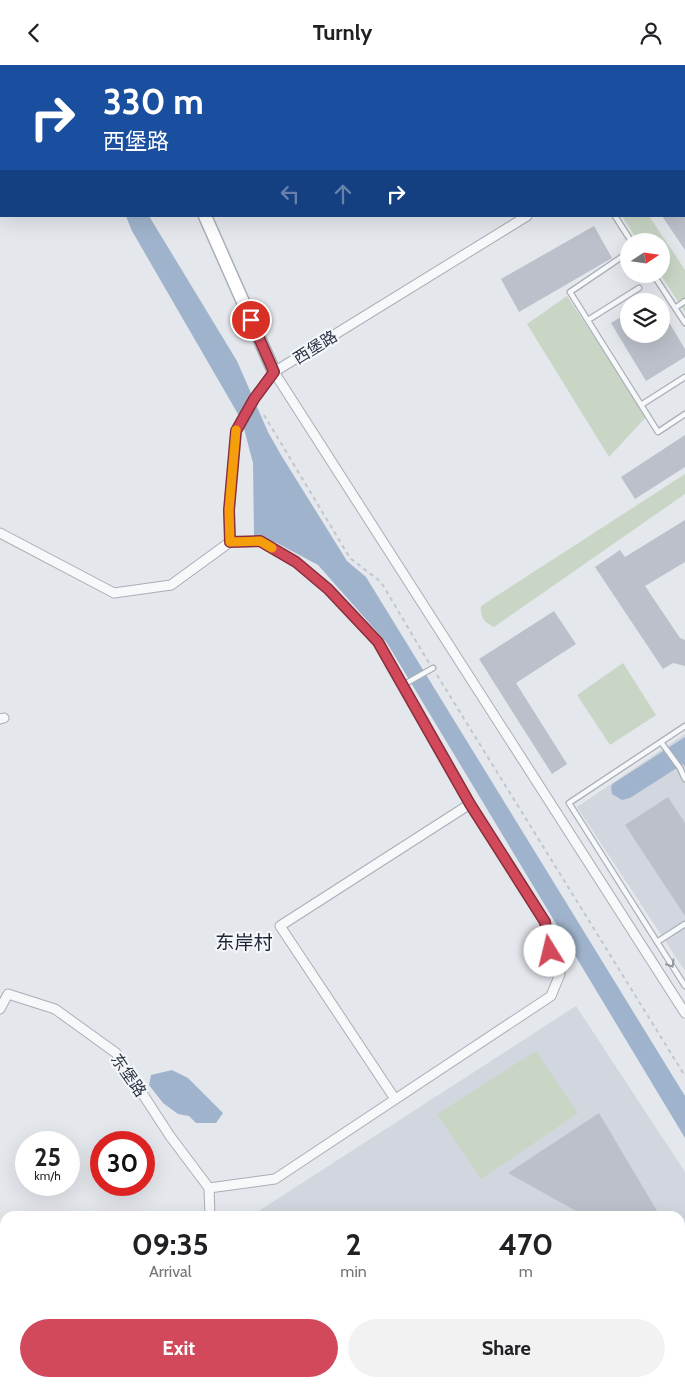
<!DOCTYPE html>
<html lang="en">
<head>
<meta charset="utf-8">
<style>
	body { margin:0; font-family:Cabin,"Noto Sans SC",sans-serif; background:#f2f2f2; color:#202124; height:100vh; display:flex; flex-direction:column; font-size:19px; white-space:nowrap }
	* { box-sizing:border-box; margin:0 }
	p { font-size:16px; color:#757577 }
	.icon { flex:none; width:28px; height:28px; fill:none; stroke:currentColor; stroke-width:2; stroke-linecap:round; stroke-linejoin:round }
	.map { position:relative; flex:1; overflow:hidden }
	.details { position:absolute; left:0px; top:1146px; width:685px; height:176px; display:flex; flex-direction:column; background:#fff; border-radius:15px 15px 0 0; box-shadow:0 5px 20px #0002 }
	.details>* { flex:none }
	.top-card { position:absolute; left:0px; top:0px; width:685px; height:152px; box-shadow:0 5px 20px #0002; background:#1a4fa0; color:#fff; overflow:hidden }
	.needle { width:32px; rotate:77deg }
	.fabs { position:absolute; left:620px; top:168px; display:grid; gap:10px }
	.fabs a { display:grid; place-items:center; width:50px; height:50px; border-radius:50%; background:#fff; box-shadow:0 5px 20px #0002; font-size:25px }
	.speed { position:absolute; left:15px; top:1066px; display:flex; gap:10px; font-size:25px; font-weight:700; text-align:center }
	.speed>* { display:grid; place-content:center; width:65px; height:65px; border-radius:50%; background:#fff; box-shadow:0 5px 20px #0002; line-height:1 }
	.speed small { font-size:12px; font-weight:400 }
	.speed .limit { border:8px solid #d22; background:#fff; color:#111 }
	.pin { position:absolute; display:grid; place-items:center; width:42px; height:42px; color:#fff; margin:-21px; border:2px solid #fff; border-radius:50%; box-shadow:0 1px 5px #0007 }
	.me { position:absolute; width:55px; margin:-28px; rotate:351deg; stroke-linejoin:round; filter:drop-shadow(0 0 4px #0008) }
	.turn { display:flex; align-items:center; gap:18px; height:105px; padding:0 20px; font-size:22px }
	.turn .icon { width:65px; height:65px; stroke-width:2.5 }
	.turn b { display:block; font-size:35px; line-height:42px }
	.lanes { display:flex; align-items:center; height:48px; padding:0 20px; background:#0003; justify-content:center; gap:25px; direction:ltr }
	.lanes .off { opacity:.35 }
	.eta { display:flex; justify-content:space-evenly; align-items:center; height:85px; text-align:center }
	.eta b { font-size:30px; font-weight:700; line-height:35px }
	.action { display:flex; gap:10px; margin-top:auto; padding:10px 20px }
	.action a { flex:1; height:58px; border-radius:30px; background:#d1495b; color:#fff; font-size:20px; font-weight:700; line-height:58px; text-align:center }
	.action a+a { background:#f2f2f2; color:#202124 }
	header { display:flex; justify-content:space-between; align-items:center; height:65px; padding:0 20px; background:#fff; font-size:22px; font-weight:700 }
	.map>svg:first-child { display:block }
</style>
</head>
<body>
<header><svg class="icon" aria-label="back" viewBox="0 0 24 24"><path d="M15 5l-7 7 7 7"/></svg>Turnly<svg class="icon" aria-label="person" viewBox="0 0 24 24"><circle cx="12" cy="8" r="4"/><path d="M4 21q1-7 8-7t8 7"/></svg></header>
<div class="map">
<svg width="685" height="1322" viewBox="0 0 685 1322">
	<rect width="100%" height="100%" fill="#e4e7ec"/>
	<path fill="#d2d6de" d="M685 669V906L577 742Z
		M576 941 685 1107V1322H314L311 1318H680V1151H251Z"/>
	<path fill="#c9d6c5" d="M622 151H649L685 205V247L660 209H661V176H638Z
		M567 231 647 351 609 392 527 259Z
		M685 409V429L494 562C484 558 480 552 481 541Z
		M623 598 656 650 610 680 577 630Z
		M536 986 578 1048 481 1114 437 1049Z"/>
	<path fill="#9fb4cc" d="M126 151H149L237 296 268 367 281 390 347 496 366 512 685 1031V1073L387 578 318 500 277 478 254 471 253 398 242 356 132 166Z
		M685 672V702L683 699 630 733 622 735 612 729 611 721 614 718Z
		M172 1005 188 1013 223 1048 216 1058H196L189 1051 178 1049 163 1038 149 1020 151 1010Z"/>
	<path fill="#bbc0ca" d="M662 151H685V185Z
		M594 161 612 193 519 247 501 214Z
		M661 244 685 284V292L646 316 611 258 629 247V269H661Z
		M685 370V402L635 434 621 412Z
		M685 455V497L645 521 680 573 685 575V601L673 598 663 604 595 502 620 485 625 492Z
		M554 546 576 579 516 618 567 699 552 709 479 594Z
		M668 732 685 758V851L625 760Z
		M599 1048 660 1151H585L508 1108Z"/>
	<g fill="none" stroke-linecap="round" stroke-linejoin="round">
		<defs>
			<path id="lane" d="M443 0V1
				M237 1V0
				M615 151 631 176
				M629 187 570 227 658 367 685 349
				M653 209 685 258
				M675 243 685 236
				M588 255 639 223
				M641 340 685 312
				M403 620 433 603
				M685 661 569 738 685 921
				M661 677 680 703 685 714
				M657 877 685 859"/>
			<path id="street" d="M684 48 685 47
				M274 307 685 948
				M0 468 114 528 171 520 230 477 229 445 236 366 254 334 274 307 527 151
				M0 654 4 653
				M0 944 8 929 55 944 116 988 170 1071 209 1123 210 1151
				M395 1034 280 861 470 739
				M209 1123 275 1114 551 931 560 909 550 886 545 857 470 739 378 577 328 523 296 497 260 476 230 477
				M296 1318 299 1322"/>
			<path id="secondary" d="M138 0 139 1
				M205 151 274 307"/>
		</defs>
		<use href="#lane" stroke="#a9aeb7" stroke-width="7"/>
		<use href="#street" stroke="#a9aeb7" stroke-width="11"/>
		<use href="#secondary" stroke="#a9aeb7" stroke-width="15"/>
		<path stroke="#c2c5cb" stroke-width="2" stroke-dasharray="4 4" stroke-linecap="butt" d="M264 350 350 493 381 517 429 598
			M437 610 685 1011"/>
		<use href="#lane" stroke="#f7f8fa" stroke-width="4.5"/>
		<use href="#street" stroke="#f7f8fa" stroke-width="9"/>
		<use href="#secondary" stroke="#fff" stroke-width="12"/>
	</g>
	<defs><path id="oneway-chevron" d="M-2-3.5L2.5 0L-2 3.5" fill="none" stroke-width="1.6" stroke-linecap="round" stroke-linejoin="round" transform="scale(1.25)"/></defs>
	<use stroke="#9196a0" href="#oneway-chevron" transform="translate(671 899) rotate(58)"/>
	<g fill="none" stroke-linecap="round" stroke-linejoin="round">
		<defs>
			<path id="route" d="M251 255 274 307 254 334 236 366 229 445 230 477 260 476 296 497 328 524 378 577 470 739 545 857 550 886"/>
		</defs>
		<use href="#route" stroke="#882f3b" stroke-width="12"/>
		<use href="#route" stroke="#d1495b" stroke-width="9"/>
		<path stroke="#f59e0b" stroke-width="9" d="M236 365 229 445 230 477 260 476 272 483"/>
	</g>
	<g text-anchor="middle" stroke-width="4.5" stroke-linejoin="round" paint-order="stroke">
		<g font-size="16" fill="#2b3445" stroke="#f4f6f9">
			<text transform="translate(315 282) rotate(-32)" y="6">西堡路</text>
			<text transform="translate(129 1010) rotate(55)" y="6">东堡路</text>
		</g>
		<g font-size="19" fill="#1d2536" stroke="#f4f6f9">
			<text x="244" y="884">东岸村</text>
		</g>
	</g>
</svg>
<div class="fabs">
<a><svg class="needle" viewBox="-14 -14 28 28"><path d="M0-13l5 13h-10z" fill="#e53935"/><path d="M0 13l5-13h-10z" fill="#757577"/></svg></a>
<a><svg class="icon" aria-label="layers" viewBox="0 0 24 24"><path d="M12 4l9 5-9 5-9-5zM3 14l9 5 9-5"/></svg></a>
</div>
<div class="speed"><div>25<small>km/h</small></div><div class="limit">30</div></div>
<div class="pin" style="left:251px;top:255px;background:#d93025"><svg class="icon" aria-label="arrive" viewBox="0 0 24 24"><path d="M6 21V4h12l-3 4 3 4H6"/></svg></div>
<svg class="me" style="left:550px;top:886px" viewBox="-20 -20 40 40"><circle r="19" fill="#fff"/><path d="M0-13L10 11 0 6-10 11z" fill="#d1495b"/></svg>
<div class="top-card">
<div class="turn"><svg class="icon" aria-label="right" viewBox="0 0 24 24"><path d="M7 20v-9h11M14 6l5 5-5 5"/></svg><div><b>330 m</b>西堡路</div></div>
<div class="lanes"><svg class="icon off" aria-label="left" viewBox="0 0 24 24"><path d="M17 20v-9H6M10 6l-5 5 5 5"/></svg><svg class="icon off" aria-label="ahead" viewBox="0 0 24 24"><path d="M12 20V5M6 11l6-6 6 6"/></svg><svg class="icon" aria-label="right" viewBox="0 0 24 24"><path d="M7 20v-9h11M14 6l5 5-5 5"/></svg></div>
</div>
<section class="details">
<div class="eta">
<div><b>09:35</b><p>Arrival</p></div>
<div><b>2</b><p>min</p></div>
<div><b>470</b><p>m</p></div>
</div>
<div class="action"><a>Exit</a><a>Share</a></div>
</section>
</div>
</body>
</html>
